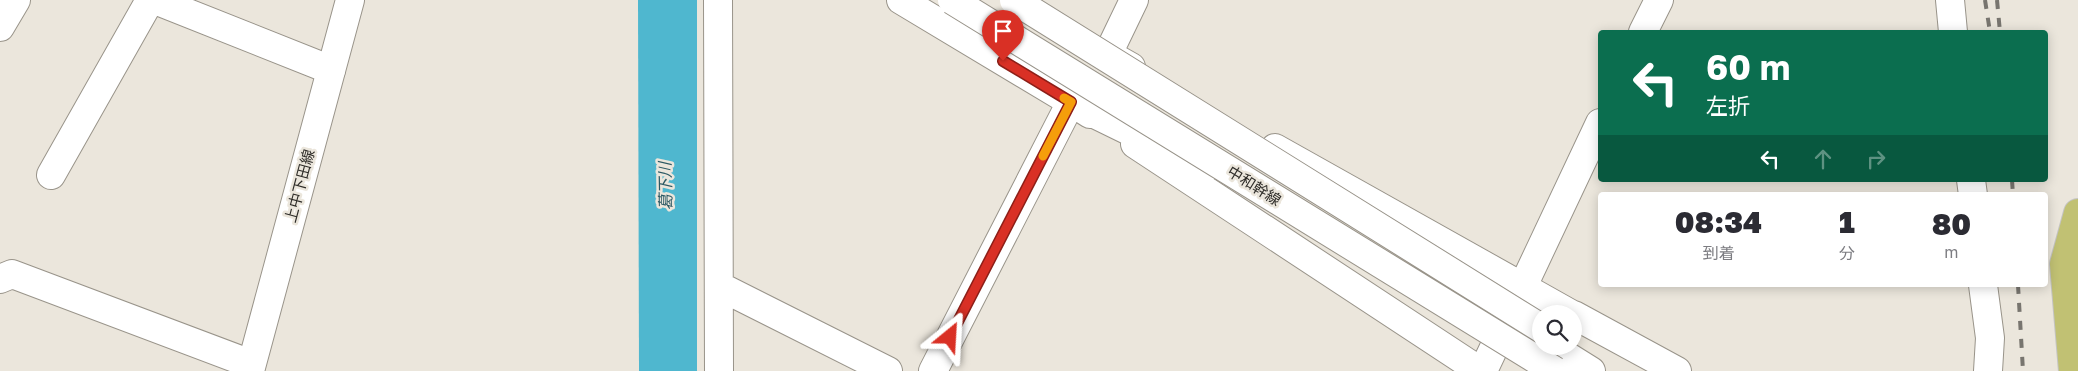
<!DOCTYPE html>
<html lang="ja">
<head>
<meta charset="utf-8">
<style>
	body { margin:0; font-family:"Golos Text","Noto Sans JP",sans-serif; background:#f2f2f3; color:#2b2b33; height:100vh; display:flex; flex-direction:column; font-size:19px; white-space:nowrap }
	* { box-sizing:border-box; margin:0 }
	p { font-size:16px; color:#7c7c81 }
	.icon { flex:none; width:28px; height:28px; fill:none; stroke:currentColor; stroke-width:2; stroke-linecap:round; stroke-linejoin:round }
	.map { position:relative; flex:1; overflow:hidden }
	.details { position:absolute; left:1598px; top:192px; width:450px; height:95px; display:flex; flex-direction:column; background:#fff; border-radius:5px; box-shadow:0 2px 12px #0003 }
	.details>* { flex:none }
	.top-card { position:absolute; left:1598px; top:30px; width:450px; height:152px; border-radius:5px; box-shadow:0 2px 12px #0003; background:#0b6e4f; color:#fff; overflow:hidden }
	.fabs { position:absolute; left:1532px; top:305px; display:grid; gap:10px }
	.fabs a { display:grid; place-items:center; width:50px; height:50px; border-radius:50%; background:#fff; box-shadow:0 2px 12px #0003; font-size:25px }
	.pin { position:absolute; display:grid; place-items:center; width:42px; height:42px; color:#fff; margin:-51px -21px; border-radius:50% 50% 50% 0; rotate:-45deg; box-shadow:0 0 5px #0007 }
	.pin .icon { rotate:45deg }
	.me { position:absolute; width:55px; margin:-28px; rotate:27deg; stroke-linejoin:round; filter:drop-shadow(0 0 4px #0008) }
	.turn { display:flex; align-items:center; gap:18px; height:105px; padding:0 25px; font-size:22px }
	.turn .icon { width:65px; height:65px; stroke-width:2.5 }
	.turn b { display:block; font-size:35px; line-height:42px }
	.lanes { display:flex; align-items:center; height:48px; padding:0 25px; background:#0003; justify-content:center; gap:25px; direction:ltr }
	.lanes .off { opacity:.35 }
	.eta { display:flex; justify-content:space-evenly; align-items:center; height:85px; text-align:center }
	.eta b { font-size:30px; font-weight:800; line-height:35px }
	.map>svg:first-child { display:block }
</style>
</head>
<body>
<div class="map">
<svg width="2078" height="371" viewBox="0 0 2078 371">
	<rect width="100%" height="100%" fill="#ebe6dc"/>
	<path fill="#4fb7cf" d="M638 0H697V371H639Z"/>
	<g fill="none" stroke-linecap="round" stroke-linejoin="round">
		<defs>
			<path id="street" d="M155 0 331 70
				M718 0 719 371
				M1950 0 1953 32
				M0 27 16 0
				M1643 32 1659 0
				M1131 67 1108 54 1134 0
				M1135 144 1480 371
				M1275 148 1571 314
				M51 175 150 0
				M1971 180 1973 195
				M0 279 12 274 251 364
				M1983 285 1990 338 1988 371
				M719 286 888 371
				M1574 315 1677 371
				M933 371 1071 102 1090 114
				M1483 371 1600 123"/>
			<path id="secondary" d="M901 0 1076 105 1205 168
				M1551 346 1591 371
				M250 371 350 0"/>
			<path id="highway" d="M2073 371 2064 264 2078 213"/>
		</defs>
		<use href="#street" stroke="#99948a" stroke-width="30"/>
		<use href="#secondary" stroke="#99948a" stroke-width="30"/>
		<use href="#highway" stroke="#c4c4c3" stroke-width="30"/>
		<use href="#street" stroke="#fff" stroke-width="28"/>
		<use href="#secondary" stroke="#fff" stroke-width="28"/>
		<use href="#highway" stroke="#c1c173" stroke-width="28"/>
		<path stroke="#78756f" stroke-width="4" stroke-dasharray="9 9" stroke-linecap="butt" d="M1985 0 1990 32
			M1997 0 2000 32
			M2012 180 2013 195
			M2018 285 2023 371"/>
		<defs>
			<path id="secondary-bridge" d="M952 0 1555 371
				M1014 0 1541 328"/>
		</defs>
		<use href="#secondary-bridge" stroke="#99948a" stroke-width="30" stroke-linecap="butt"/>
		<use href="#secondary-bridge" stroke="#fff" stroke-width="28"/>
	</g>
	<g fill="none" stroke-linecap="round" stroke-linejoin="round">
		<defs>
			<path id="route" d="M950 337 1071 102 1003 61"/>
		</defs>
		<use href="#route" stroke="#8d1f18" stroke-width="12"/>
		<use href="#route" stroke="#d93025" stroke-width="9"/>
		<path stroke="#f59e0b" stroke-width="9" d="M1043 156 1071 102 1064 98"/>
	</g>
	<g text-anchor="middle" stroke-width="5" stroke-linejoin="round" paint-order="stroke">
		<g font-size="15" fill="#2d2b27" stroke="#ebe6dc">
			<text transform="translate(300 186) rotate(-75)" y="5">上中下田線</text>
			<text transform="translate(1254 186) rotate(32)" y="5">中和幹線</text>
		</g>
		<g font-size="16" font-style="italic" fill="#2b5863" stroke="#ebe6dc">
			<text transform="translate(665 186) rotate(-91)" y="6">葛下川</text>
		</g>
	</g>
</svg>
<div class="fabs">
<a><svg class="icon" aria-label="search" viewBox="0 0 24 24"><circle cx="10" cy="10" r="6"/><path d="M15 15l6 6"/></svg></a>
</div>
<div class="pin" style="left:1003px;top:61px;background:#d93025"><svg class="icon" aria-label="arrive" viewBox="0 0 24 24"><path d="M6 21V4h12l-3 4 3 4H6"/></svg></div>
<svg class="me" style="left:950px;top:337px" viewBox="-20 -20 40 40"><path d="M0-17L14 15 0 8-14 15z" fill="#d93025" stroke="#fff" stroke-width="4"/></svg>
<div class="top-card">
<div class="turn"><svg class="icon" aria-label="left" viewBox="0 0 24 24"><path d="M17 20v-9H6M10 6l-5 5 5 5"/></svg><div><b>60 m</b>左折</div></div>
<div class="lanes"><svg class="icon" aria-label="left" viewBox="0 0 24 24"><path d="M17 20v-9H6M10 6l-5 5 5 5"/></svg><svg class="icon off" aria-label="ahead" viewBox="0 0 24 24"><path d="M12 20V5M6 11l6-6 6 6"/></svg><svg class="icon off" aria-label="right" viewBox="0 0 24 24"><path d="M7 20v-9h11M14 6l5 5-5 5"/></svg></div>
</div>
<section class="details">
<div class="eta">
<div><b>08:34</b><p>到着</p></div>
<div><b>1</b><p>分</p></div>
<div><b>80</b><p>m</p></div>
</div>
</section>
</div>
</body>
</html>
